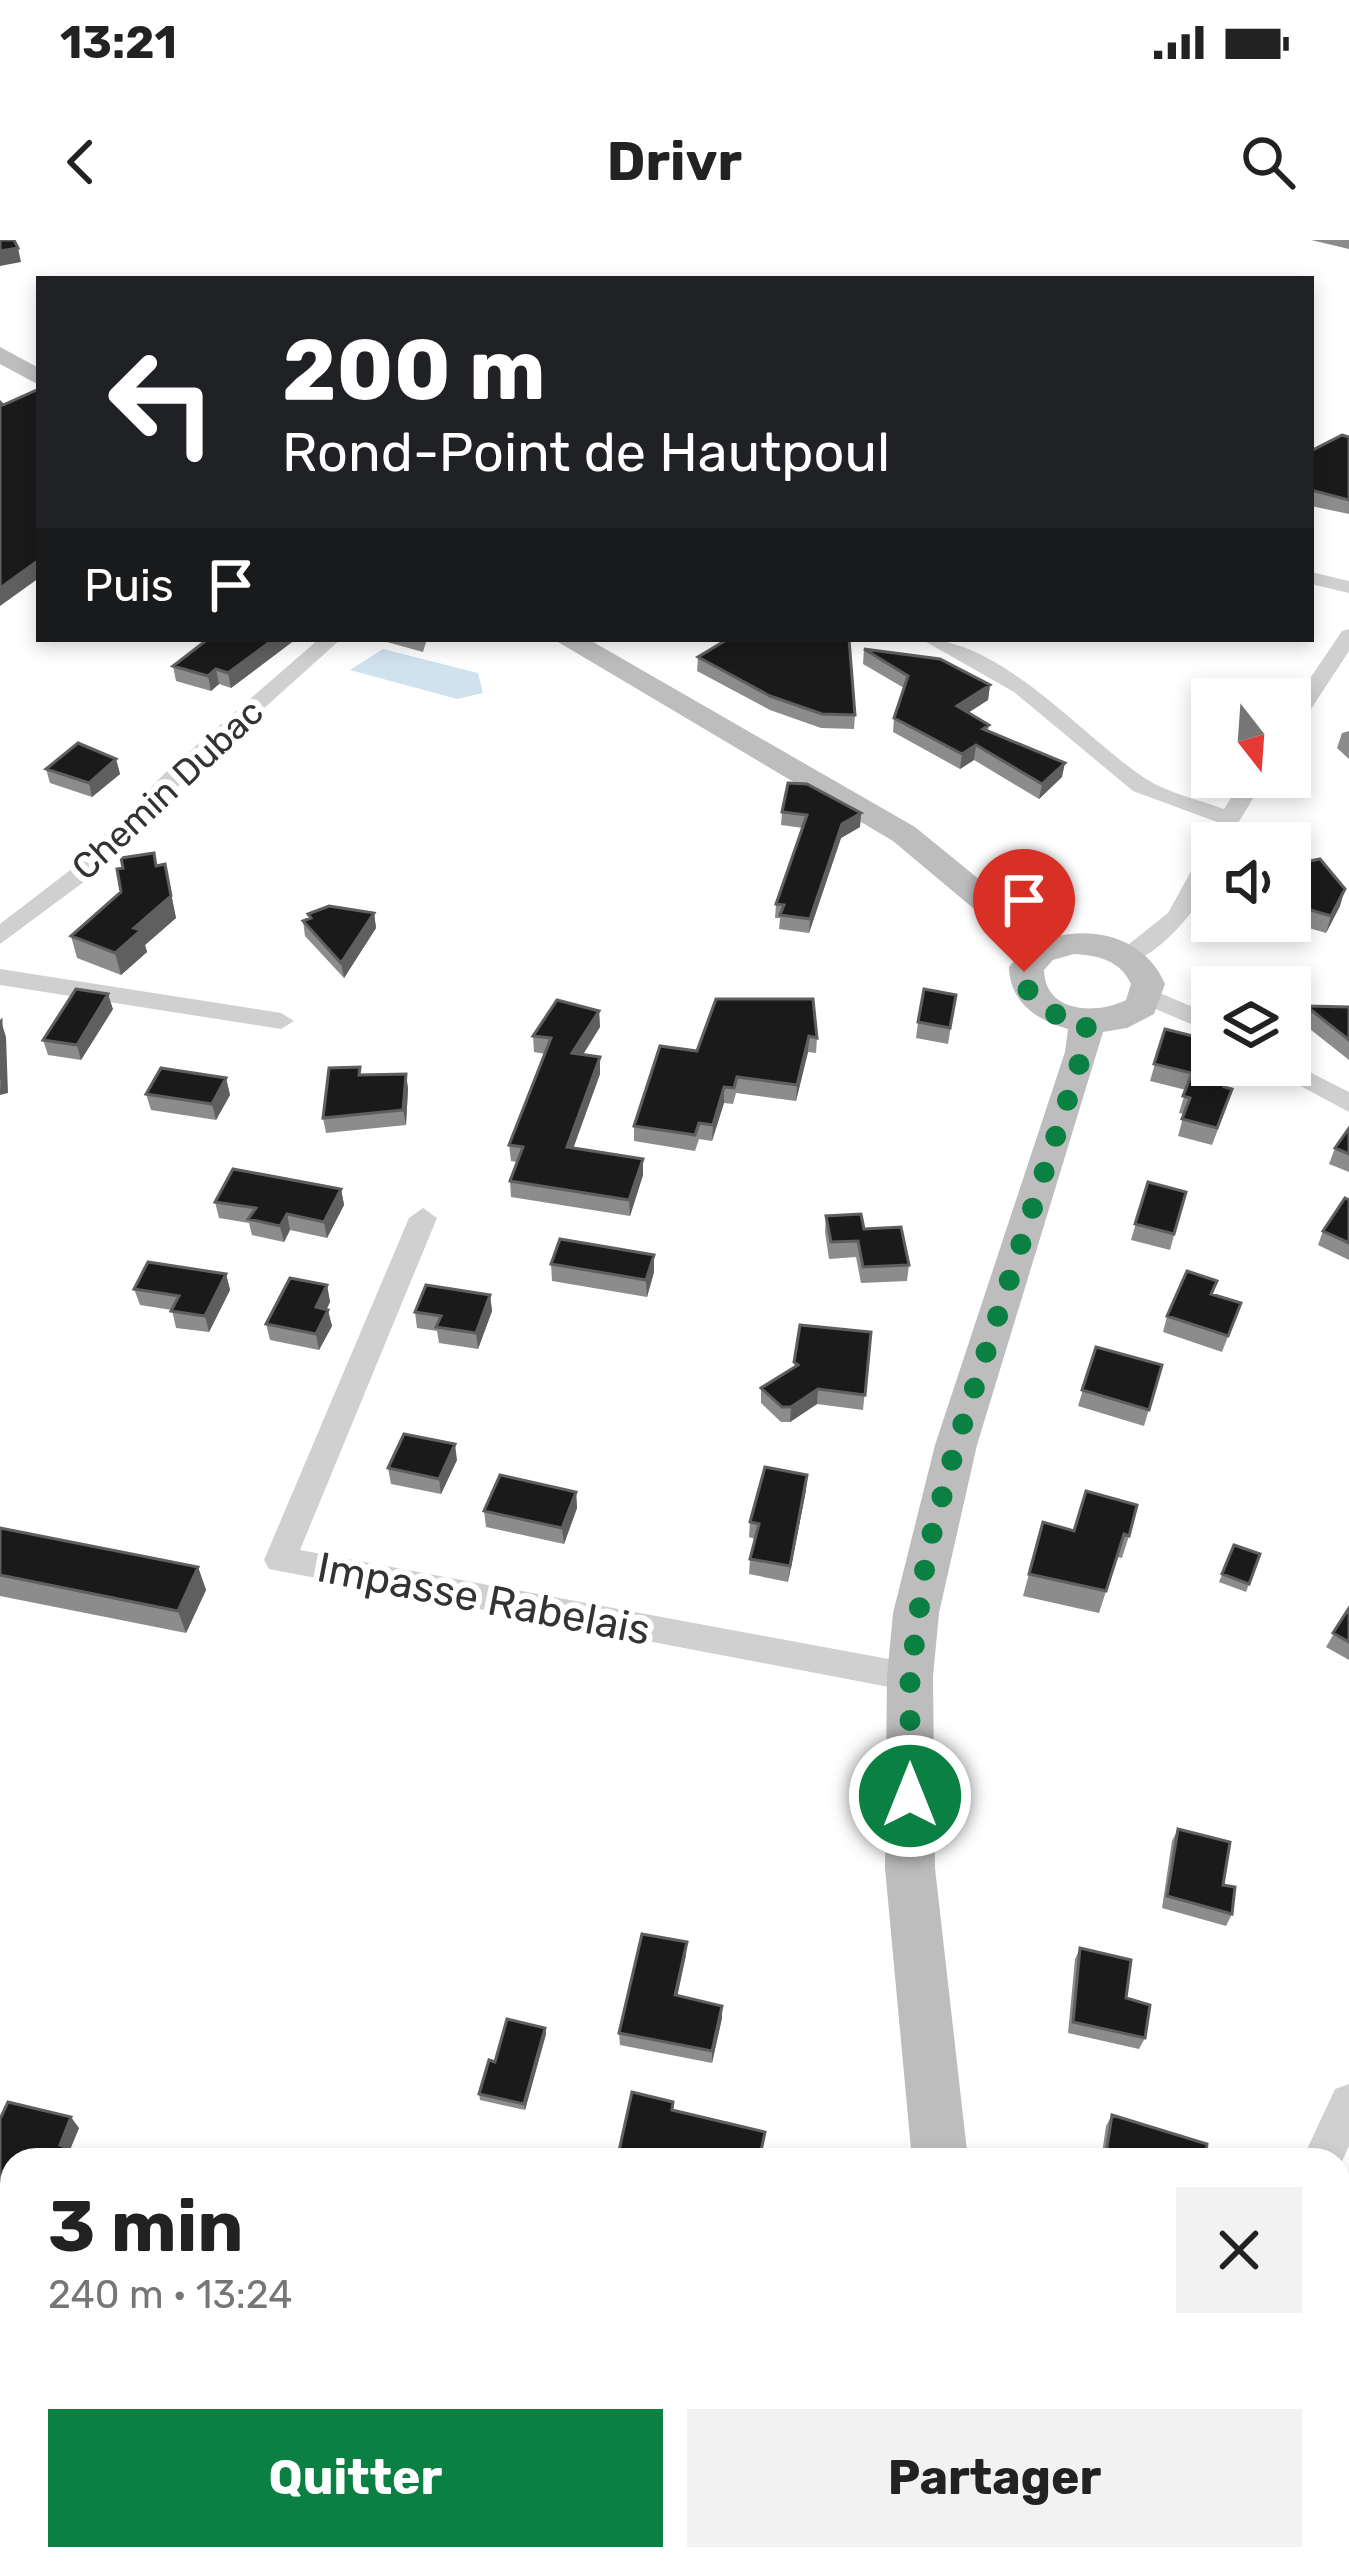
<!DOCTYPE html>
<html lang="fr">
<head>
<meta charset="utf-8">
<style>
	body { margin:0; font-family:Rubik,sans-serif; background:#f2f2f2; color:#222; height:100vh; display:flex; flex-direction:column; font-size:45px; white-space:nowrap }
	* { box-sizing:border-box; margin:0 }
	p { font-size:39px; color:#767676 }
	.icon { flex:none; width:66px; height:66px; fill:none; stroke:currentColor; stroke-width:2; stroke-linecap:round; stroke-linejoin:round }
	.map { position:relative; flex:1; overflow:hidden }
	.panel { position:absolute; left:0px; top:1908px; width:1350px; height:423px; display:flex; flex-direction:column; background:#fff; border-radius:36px 36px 0 0; box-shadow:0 6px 18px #0003 }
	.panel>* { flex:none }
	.top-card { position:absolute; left:36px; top:36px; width:1278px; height:366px; border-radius:0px; box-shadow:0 6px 18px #0003; background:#202124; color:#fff; overflow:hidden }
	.needle { width:78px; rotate:163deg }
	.fabs { position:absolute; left:1191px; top:438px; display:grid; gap:24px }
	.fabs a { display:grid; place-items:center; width:120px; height:120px; border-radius:0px; background:#fff; box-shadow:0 6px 18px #0003; font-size:60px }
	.pin { position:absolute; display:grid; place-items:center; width:102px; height:102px; color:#fff; margin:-123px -51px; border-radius:50% 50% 50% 0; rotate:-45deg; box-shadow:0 0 12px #0007 }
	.pin .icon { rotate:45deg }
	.me { position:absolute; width:132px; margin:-66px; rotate:0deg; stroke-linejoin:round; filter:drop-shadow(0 0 9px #0008) }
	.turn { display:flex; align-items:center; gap:42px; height:252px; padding:0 48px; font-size:54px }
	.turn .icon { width:156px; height:156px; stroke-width:2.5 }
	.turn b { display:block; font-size:84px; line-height:102px }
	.then { display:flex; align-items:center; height:114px; padding:0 48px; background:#0003; gap:24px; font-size:45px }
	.round { display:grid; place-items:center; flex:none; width:126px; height:126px; border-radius:0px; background:#f2f2f2 }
	.summary { display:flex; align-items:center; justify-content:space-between; height:204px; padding:0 48px }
	h1 { font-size:72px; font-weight:700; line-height:90px }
	.primary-button { display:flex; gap:24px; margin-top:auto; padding:24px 48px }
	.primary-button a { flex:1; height:138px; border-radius:0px; background:#0b8043; color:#fff; font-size:48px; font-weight:700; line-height:138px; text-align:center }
	.primary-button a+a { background:#f2f2f2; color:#222 }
	.status { display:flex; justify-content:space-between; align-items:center; height:84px; padding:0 60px; background:#fff; direction:ltr }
	.status svg { height:33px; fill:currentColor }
	header { display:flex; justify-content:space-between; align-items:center; height:156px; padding:0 48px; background:#fff; font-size:54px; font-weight:700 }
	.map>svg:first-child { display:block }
</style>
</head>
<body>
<div class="status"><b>13:21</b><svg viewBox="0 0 49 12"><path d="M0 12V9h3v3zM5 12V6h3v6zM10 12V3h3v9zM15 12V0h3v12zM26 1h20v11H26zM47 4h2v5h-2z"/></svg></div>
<header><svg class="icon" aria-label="back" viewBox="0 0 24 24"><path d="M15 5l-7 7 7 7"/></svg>Drivr<svg class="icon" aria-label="search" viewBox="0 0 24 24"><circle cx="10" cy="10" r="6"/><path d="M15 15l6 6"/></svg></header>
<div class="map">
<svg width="1349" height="2330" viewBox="0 0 1349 2330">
	<rect width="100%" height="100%" fill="#fff"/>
	<path fill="#cfe2ee" d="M383 409 478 433 483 453 457 459 350 430Z"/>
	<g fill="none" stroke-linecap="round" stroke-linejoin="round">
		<path fill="#d0d0d0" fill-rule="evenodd" d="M1311 332 1349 341V353L1311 344Z
			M1349 389V411L1298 489 1290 490V468L1342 391Z
			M319 399H341L182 542 85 641 0 704V684L69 631 166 532Z
			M921 399C1002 399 1081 496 1146 539 1168 553 1200 560 1224 569L1244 537H1266L1229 598H1213L1210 593 1217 582 1133 551 1014 452Z
			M1212 608C1212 617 1214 629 1212 637 1203 665 1150 729 1119 722V712L1168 673 1200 615Z
			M0 729 281 773 294 781 281 789 0 745Z
			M1148 748 1212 775V793L1139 762 1136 756Z
			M1290 822 1349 852V872L1261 825Z
			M423 968 437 978 300 1310 910 1423 922 1427 927 1437 922 1447 910 1451 269 1329 264 1320 409 978Z
			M1349 1844V1906L1338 1930V1920H1302L1335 1849Z
			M1265 2319H1309L1310 2330H1266Z"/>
		<path fill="#bdbdbd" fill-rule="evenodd" d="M0 107 39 128V145L0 124Z
			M553 399H588L915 587 1051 698C1095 685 1146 699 1165 744L1154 774 1127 788 1103 792 977 1205 939 1373 933 1437 935 1628 968 1920H912L885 1628 887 1437 893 1373 935 1205 1065 812 1068 789C1037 780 1010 763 1009 727L1023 710 893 601ZM1074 714C1098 715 1121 721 1131 744L1126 760C1096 775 1045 773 1044 730L1053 720Z
			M932 2319H994L993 2330H931Z"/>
	</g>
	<path fill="#8c8c8c" d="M1311 0H1349V9Z
		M1349 197V274L1311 266V211Z
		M208 399H296L231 448 219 444 211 451 176 441 173 426Z
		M376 399H427L423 412Z
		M864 409 990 445 988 460 968 473 989 485 988 491 1062 537 1039 559 974 520 960 529 893 492 894 478 904 448 863 424Z
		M698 417 855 475 854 489 821 488 770 470 697 431Z
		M1349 491V519L1337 508 1342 493Z
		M116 519 120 534 92 557 50 543 46 529Z
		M782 572 861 573 860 587 841 598 809 693 779 689 780 678H775L776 664 803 588 781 585Z
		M154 613 157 626 165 624 176 678 145 705 147 712 121 735 77 718 71 696 121 652 123 628Z
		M1290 625 1340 666 1326 693 1285 681H1290V664L1295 656 1290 650Z
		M374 673 376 688 344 738 305 696 303 681 309 679 308 674Z
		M956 755 948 804 916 798 918 782Z
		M716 759 817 798 816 813 808 812 796 861 736 853 733 864 724 863 712 901 699 899 695 911 634 901V886L697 811Z
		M1306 766 1349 767V820L1301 782Z
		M113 769 81 820 48 815 43 800Z
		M599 771 600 787 583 815 600 817V834L573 908 643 919V935L630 976 511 957 510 941 517 922 511 921 509 905 545 814 534 812 533 796Z
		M1165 789 1224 847 1227 866 1212 905 1178 896 1184 874 1179 873 1186 850 1150 841Z
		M406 834 408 849 406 885 326 893 323 878 361 835Z
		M226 838 230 855 216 880 151 870 146 854Z
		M1349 888V932L1329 924 1335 908Z
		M1148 942 1186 952 1170 1010 1131 1000Z
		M341 949 344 965 327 998 290 990 284 1002 252 995 249 983 219 978 215 962Z
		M1349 960V1020L1318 1005 1323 991Z
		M826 976 864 989 909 1025 907 1041 861 1043 856 1017 829 1019 825 992Z
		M551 1024 654 1032 647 1057 552 1041Z
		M226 1034 230 1050 209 1092 176 1088 172 1070 140 1065 134 1049Z
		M1217 1041 1213 1054 1241 1063 1222 1112 1163 1092 1167 1076Z
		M327 1045 330 1062 327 1069 332 1086 319 1110 270 1100 266 1084Z
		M490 1055 492 1071 478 1109 439 1103 437 1091 417 1088 415 1072Z
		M800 1085 871 1092 863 1170 817 1164 790 1182H781L761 1163V1148L794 1128Z
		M1096 1107 1162 1125 1144 1186 1078 1166Z
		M457 1220 441 1254 391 1244 388 1228Z
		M806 1250 788 1342 749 1334 750 1319 755 1299 749 1297 750 1282Z
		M576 1252 577 1268 564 1304 486 1287 484 1271Z
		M1043 1282 1074 1291 1129 1296 1122 1318 1117 1317 1099 1373 1023 1356Z
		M0 1288 198 1327 206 1350 186 1393 0 1356Z
		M1234 1305 1260 1314 1246 1352 1219 1342Z
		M1349 1368V1420L1326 1407Z
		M1178 1589 1223 1645 1232 1674 1226 1686 1162 1668 1172 1601Z
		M1080 1708 1126 1758 1145 1798 1139 1809 1068 1793 1075 1719Z
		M686 1715 677 1755 722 1778 712 1823 620 1805 619 1793Z
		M545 1788 546 1794 525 1870 480 1860 479 1854 495 1822Z
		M1112 1875 1205 1920H1101L1106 1886Z
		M0 1879 79 1888 69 1912 72 1917 71 1920H12V2008L0 2005Z
		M1134 2319H1208V2330H1134Z"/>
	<path fill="#5f5f5f" d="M18 8 21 22 0 26V11Z
		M39 320V338L0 366V348Z
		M274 399H296L231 448 228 433Z
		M216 429 219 444 211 451 208 436Z
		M990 445 988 460 955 481 957 466Z
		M976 505 974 520 960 529 962 514Z
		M116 519 120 534 92 557 89 543Z
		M1065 523 1062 537 1039 559 1042 544Z
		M861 573 860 587 841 598 809 693 810 679 842 584Z
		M165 624 176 678 145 705 147 712 121 735 115 713 134 688Z
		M1345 649 1340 666 1326 693 1331 676Z
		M374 673 376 688 344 738 341 723Z
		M108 754 113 769 81 820 77 805Z
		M599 771 600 787 573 830 572 813Z
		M1 781 6 797 8 853 0 855Z
		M809 796 808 812 796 861 797 845Z
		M600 817V834L568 923 567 907Z
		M406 834 408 849 406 885 403 870Z
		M226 838 230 855 216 880 212 864Z
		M724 847V863L712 901 713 885Z
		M643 919V935L630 976 629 960Z
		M341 949 344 965 327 998 324 982Z
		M287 974 290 990 284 1002 280 986Z
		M654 1015V1032L647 1057 646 1040Z
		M226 1034 230 1050 209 1092 205 1076Z
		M327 1045 330 1062 319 1083 316 1067Z
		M490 1055 492 1071 478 1109 476 1093Z
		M328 1070 332 1086 319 1110 316 1094Z
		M818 1149 817 1164 790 1182 791 1167Z
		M455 1204 457 1220 441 1254 439 1239Z
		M807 1235 806 1250 788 1342 790 1326Z
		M576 1252 577 1268 564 1304 562 1288Z
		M198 1327 206 1350 186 1393 178 1371Z
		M687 1702 686 1715 675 1767V1755Z
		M722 1766V1778L712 1823V1811Z
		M545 1788 546 1794 525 1870 524 1864Z
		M71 1877 79 1888 69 1912 72 1917 71 1920H59L60 1905Z"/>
	<path fill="#1a1a1a" stroke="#5f5f5f" stroke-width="3" d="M0 0H14L18 8 0 11Z
		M39 149V320L0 348V162L3 165Z
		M1342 195 1349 197V260L1311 250V211Z
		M208 399H274L228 433 216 429 208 436 173 426Z
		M728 399H849L855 475 822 474 770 456 698 417Z
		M864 409 940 419 990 445 957 466 989 485 983 489 1065 523 1042 544 976 505 962 514 894 478 908 436Z
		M78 503 116 519 89 543 46 529Z
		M788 543 807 544 861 573 842 584 810 679 780 675 784 665 776 664 807 575 782 572Z
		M154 613 156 626 165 624 171 656 134 688 141 690 115 713 71 696 121 652 117 629 123 628 121 618Z
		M1320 619 1345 649 1331 676 1290 664 1302 642 1290 625Z
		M329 666 374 673 341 723 303 681 311 678 308 674Z
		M76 749 108 754 77 805 43 800Z
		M924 749 956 755 950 788 918 782Z
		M716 759H813L817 798 809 796 797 845 737 837 734 848 724 847 713 885 699 883 695 895 634 886 660 806 697 811Z
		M557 760 599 771 572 813 600 817 567 907 643 919 629 960 510 941 523 907 509 905 551 798 533 796Z
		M1306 766 1349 767V800Z
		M1 781 2 837 0 838V782Z
		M1165 789 1212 801V825H1230L1224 847 1232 849 1217 888 1182 879 1190 858 1183 856 1192 833 1154 824Z
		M360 827 359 835 406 834 403 870 323 878 329 828Z
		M161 828 226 838 212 864 146 854Z
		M1349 888V914L1335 908Z
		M233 929 341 949 324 982 287 974 280 986 248 979 256 968 215 962Z
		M1148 942 1186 952 1174 994 1135 984Z
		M1345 958 1349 960V1003L1323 991Z
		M861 974 864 989 901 987 909 1025 863 1027 858 1001 831 1002 826 976Z
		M560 999 654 1015 646 1040 551 1024Z
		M148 1022 226 1034 205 1076 171 1071 179 1056 134 1049Z
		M1187 1031 1217 1041 1211 1054 1241 1063 1228 1096 1167 1076Z
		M290 1038 327 1045 316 1067 328 1070 316 1094 266 1084Z
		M426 1045 490 1055 476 1093 436 1087 441 1076 415 1072Z
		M800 1085 871 1092 865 1155 818 1149 791 1167H782L761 1148 798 1125 794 1122Z
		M1096 1107 1162 1125 1149 1170 1082 1150Z
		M404 1194 455 1204 439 1239 388 1228Z
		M765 1227 807 1235 790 1326 750 1319 759 1284 750 1282Z
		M500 1235 576 1252 562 1288 484 1271Z
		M1086 1251 1137 1265 1129 1296 1124 1294 1106 1351 1029 1334 1043 1282 1074 1291Z
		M0 1288 198 1327 178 1371 0 1335Z
		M1234 1305 1260 1314 1249 1344 1222 1334Z
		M1349 1368V1402L1333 1393Z
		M1178 1589 1230 1602 1223 1645 1235 1647 1232 1674 1167 1656Z
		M642 1694 687 1702 675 1755 722 1766 712 1811 619 1793Z
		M1080 1708 1131 1720 1126 1758 1150 1765 1145 1798 1073 1782Z
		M507 1779 545 1788 524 1864 479 1854 489 1820 495 1822Z
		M632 1852 673 1862 672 1870 765 1892 759 1920H617Z
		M8 1862 71 1877 60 1905 64 1906 59 1920H12V2000L0 1997V1879Z
		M1112 1875 1207 1904 1205 1920H1105Z
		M1140 2319H1208V2330H1140Z"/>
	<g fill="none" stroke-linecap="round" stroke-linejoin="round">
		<path stroke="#0b8043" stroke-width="21" stroke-dasharray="0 37.8" d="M910 1556V1437L927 1312 956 1205 1083 812 1087 782C1057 778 1025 767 1024 732"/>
	</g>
	<g text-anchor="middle" stroke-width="12" stroke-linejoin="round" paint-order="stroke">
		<g font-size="36" fill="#333" stroke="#fff">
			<text transform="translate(167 549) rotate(-43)" y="13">Chemin Dubac</text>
		</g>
		<g font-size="42" fill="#333" stroke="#fff">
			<text transform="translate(484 1358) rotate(11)" y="15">Impasse Rabelais</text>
		</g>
	</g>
</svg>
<div class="fabs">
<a><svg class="needle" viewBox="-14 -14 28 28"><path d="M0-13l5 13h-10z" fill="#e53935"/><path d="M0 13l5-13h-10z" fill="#767676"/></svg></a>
<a><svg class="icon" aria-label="sound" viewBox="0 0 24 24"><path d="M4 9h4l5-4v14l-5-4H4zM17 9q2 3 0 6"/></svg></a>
<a><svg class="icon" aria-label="layers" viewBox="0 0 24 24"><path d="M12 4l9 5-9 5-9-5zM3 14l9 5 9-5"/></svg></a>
</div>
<div class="pin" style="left:1024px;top:732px;background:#d93025"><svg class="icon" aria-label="arrive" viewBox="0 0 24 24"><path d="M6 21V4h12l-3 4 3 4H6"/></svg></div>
<svg class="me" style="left:910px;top:1556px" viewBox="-20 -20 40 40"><circle r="17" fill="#0b8043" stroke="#fff" stroke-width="3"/><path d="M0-11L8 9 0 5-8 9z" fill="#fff"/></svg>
<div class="top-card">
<div class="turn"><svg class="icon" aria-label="left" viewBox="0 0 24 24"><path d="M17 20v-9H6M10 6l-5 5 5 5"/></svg><div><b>200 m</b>Rond-Point de Hautpoul</div></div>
<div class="then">Puis<svg class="icon" aria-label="arrive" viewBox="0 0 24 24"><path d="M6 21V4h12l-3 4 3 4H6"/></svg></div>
</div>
<section class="panel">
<div class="summary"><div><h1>3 min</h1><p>240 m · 13:24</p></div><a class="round"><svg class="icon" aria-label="close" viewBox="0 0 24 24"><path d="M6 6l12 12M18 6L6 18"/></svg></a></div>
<div class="primary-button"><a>Quitter</a><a>Partager</a></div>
</section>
</div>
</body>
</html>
